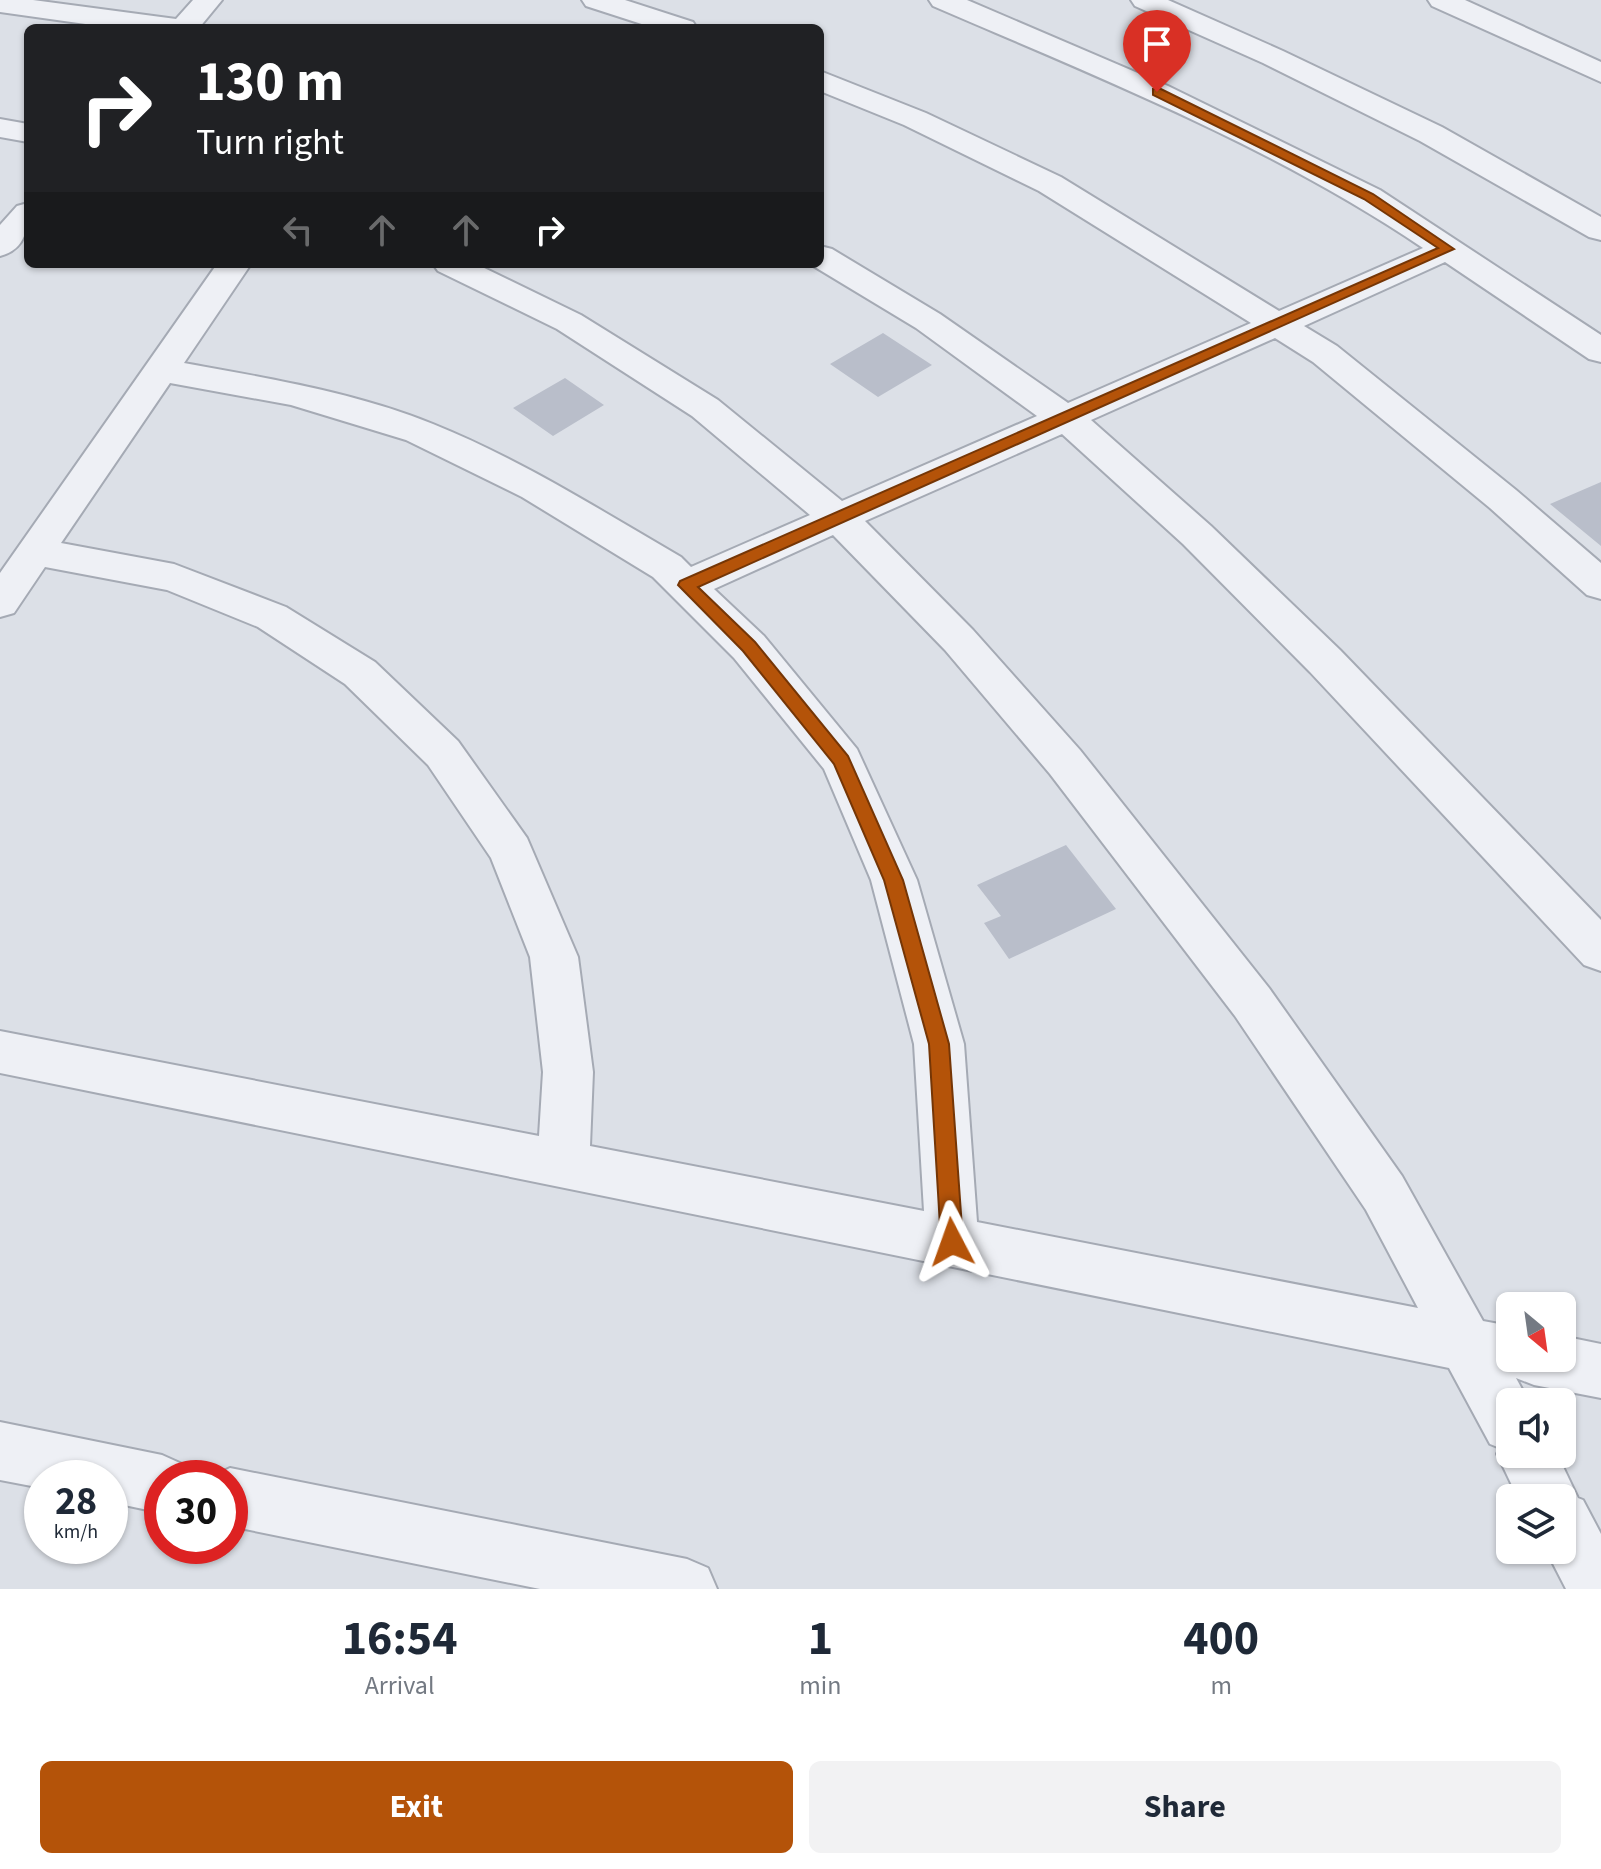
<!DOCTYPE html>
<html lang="en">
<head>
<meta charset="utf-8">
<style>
	body { margin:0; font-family:"Source Sans 3",sans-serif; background:#f2f2f3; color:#1f2937; height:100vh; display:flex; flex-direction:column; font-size:30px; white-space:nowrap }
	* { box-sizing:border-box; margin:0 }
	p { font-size:26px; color:#747a83 }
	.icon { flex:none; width:44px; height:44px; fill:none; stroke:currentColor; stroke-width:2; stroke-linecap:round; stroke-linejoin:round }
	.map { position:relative; height:1589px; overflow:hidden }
	.drawer { display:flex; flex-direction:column; background:#fff; flex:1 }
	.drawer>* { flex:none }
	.guide { position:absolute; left:24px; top:24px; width:800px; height:244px; border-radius:12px; box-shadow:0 2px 6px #0004; background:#202124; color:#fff; overflow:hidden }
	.needle { width:52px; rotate:151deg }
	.buttons { position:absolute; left:1496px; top:1292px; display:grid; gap:16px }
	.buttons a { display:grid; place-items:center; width:80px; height:80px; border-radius:12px; background:#fff; box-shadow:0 2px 6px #0004; font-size:40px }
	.speed { position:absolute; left:24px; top:1460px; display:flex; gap:16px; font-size:40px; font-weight:700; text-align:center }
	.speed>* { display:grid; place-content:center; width:104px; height:104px; border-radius:50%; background:#fff; box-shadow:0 2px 6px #0004; line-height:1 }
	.speed small { font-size:20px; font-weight:400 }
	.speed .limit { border:12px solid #d22; background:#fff; color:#111 }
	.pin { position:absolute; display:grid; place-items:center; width:68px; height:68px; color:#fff; margin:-82px -34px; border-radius:50% 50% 50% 0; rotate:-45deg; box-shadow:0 0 8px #0007 }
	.pin .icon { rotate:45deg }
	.me { position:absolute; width:88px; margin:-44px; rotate:356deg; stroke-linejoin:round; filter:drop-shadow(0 0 6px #0008) }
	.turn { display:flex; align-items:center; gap:28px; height:168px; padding:0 40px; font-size:36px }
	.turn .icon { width:104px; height:104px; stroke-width:2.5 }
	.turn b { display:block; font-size:56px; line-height:68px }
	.lanes { display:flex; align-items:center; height:76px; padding:0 40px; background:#0003; justify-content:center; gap:40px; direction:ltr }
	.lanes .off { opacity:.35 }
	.eta { display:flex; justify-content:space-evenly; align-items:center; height:136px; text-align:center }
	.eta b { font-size:48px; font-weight:700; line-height:56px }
	.primary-button { display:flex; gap:16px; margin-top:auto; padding:16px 40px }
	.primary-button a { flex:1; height:92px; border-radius:12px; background:#b45309; color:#fff; font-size:32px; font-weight:700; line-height:92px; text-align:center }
	.primary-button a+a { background:#f2f2f3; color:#1f2937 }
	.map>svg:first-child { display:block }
</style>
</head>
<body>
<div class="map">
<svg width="1601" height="1589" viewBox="0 0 1601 1589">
	<rect width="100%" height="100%" fill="#dce0e7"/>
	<path fill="#b9beca" d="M883 333 932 365 878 397 830 364Z
		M565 378 604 405 553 436 513 408Z
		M1601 482V546L1550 504Z
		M1066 845 1116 909 1009 959 984 923 1001 916 977 885Z"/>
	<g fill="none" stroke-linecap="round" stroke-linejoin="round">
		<defs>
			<path id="minor" d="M0 0H33L176 19 193 0H222L199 28H114L0 12Z
				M582 0H625L693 22 697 28H654L586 6Z
				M929 0H967L1168 86 1380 190 1601 335V362L1589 359 1445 262 1304 326 1337 346 1516 490 1601 563V599L1587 595 1490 508 1313 362 1275 338 1091 420 1211 526 1340 650 1601 920V971L1584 965 1310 672 1183 544 1062 434 865 521 973 630 1080 750 1269 988 1402 1176 1483 1321 1510 1326V1358H1562V1336L1601 1344V1398L1534 1385 1516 1378 1529 1402H1510V1454H1557L1578 1498 1583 1500 1601 1534V1589H1566L1546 1550H1562V1498H1518L1497 1454 1500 1448 1490 1444 1449 1368 0 1073V1031L539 1136 543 1072 530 957 491 858 428 765 345 684 258 627 167 590 45 567 14 613 0 617V573L217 264H251L184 363C267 378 354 392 433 424 520 459 600 510 681 557L691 567 810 515 692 416 557 329 438 271 433 264H476L581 315 718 400 842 501 1037 416 916 328 810 264H820V246L832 249 940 314 1068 403 1251 323 1039 191 904 125 820 91V71L926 113 1061 177 1279 311 1423 248C1272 146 1100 78 933 6ZM170 383 291 405 406 440 522 497 653 577 734 658 824 769 871 880 914 1044 924 1211 590 1146 593 1072 578 957 527 838 458 741 375 662 286 607 174 564 61 543ZM833 535 945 650 1050 774 1235 1016 1366 1210 1418 1308 977 1222 964 1044 917 880 857 749 764 636 714 589Z
				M1131 0H1168L1283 51 1442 127 1601 217V240L1589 237 1420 141 1263 63 1135 6Z
				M1428 0H1465L1601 62V82L1432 6Z
				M0 119 28 124V142L0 137Z
				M28 203C28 227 27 249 0 256V225L17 206Z
				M0 1422 162 1455 182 1464 188 1478H162V1513L110 1502V1478H42V1488L0 1480Z
				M230 1468 687 1559 708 1568 717 1589H540L230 1526V1478H209Z"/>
		</defs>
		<use href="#minor" stroke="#a5aab4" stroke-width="4"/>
		<use href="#minor" fill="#eef0f5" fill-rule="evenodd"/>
	</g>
	<path fill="#b45309" stroke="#753606" stroke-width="2" d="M1153 89H1161L1373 194 1454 249 698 587 755 642 848 756 903 880 949 1044 963 1242 959 1249 952 1252 944 1249 941 1242 929 1044 884 880 834 764 743 651 678 585 680 581 1438 248 1364 199 1153 95Z"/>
</svg>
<div class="buttons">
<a><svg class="needle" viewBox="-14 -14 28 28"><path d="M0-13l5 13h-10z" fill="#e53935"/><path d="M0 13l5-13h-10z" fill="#747a83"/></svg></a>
<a><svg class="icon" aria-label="sound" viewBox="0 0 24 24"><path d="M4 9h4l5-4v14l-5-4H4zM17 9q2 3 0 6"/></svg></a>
<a><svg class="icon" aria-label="layers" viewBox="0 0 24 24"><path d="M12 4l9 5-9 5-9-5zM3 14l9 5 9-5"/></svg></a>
</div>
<div class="speed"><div>28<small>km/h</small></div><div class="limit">30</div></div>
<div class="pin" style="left:1157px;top:92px;background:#d93025"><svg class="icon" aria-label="arrive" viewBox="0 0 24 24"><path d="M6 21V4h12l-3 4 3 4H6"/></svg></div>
<svg class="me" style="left:952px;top:1242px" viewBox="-20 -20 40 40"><path d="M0-17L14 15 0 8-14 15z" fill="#b45309" stroke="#fff" stroke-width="4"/></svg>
<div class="guide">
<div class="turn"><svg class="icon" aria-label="right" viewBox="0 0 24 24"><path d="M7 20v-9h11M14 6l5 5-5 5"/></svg><div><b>130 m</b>Turn right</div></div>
<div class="lanes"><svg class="icon off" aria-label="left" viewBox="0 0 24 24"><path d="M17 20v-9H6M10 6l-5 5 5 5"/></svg><svg class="icon off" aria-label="ahead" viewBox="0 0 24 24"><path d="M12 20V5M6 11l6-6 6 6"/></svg><svg class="icon off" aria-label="ahead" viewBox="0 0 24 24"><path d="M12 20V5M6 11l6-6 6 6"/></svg><svg class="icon" aria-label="right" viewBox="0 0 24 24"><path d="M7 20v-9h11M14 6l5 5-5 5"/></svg></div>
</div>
</div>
<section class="drawer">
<div class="eta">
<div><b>16:54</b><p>Arrival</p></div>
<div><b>1</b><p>min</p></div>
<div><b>400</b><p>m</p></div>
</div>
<div class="primary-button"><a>Exit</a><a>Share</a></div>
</section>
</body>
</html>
